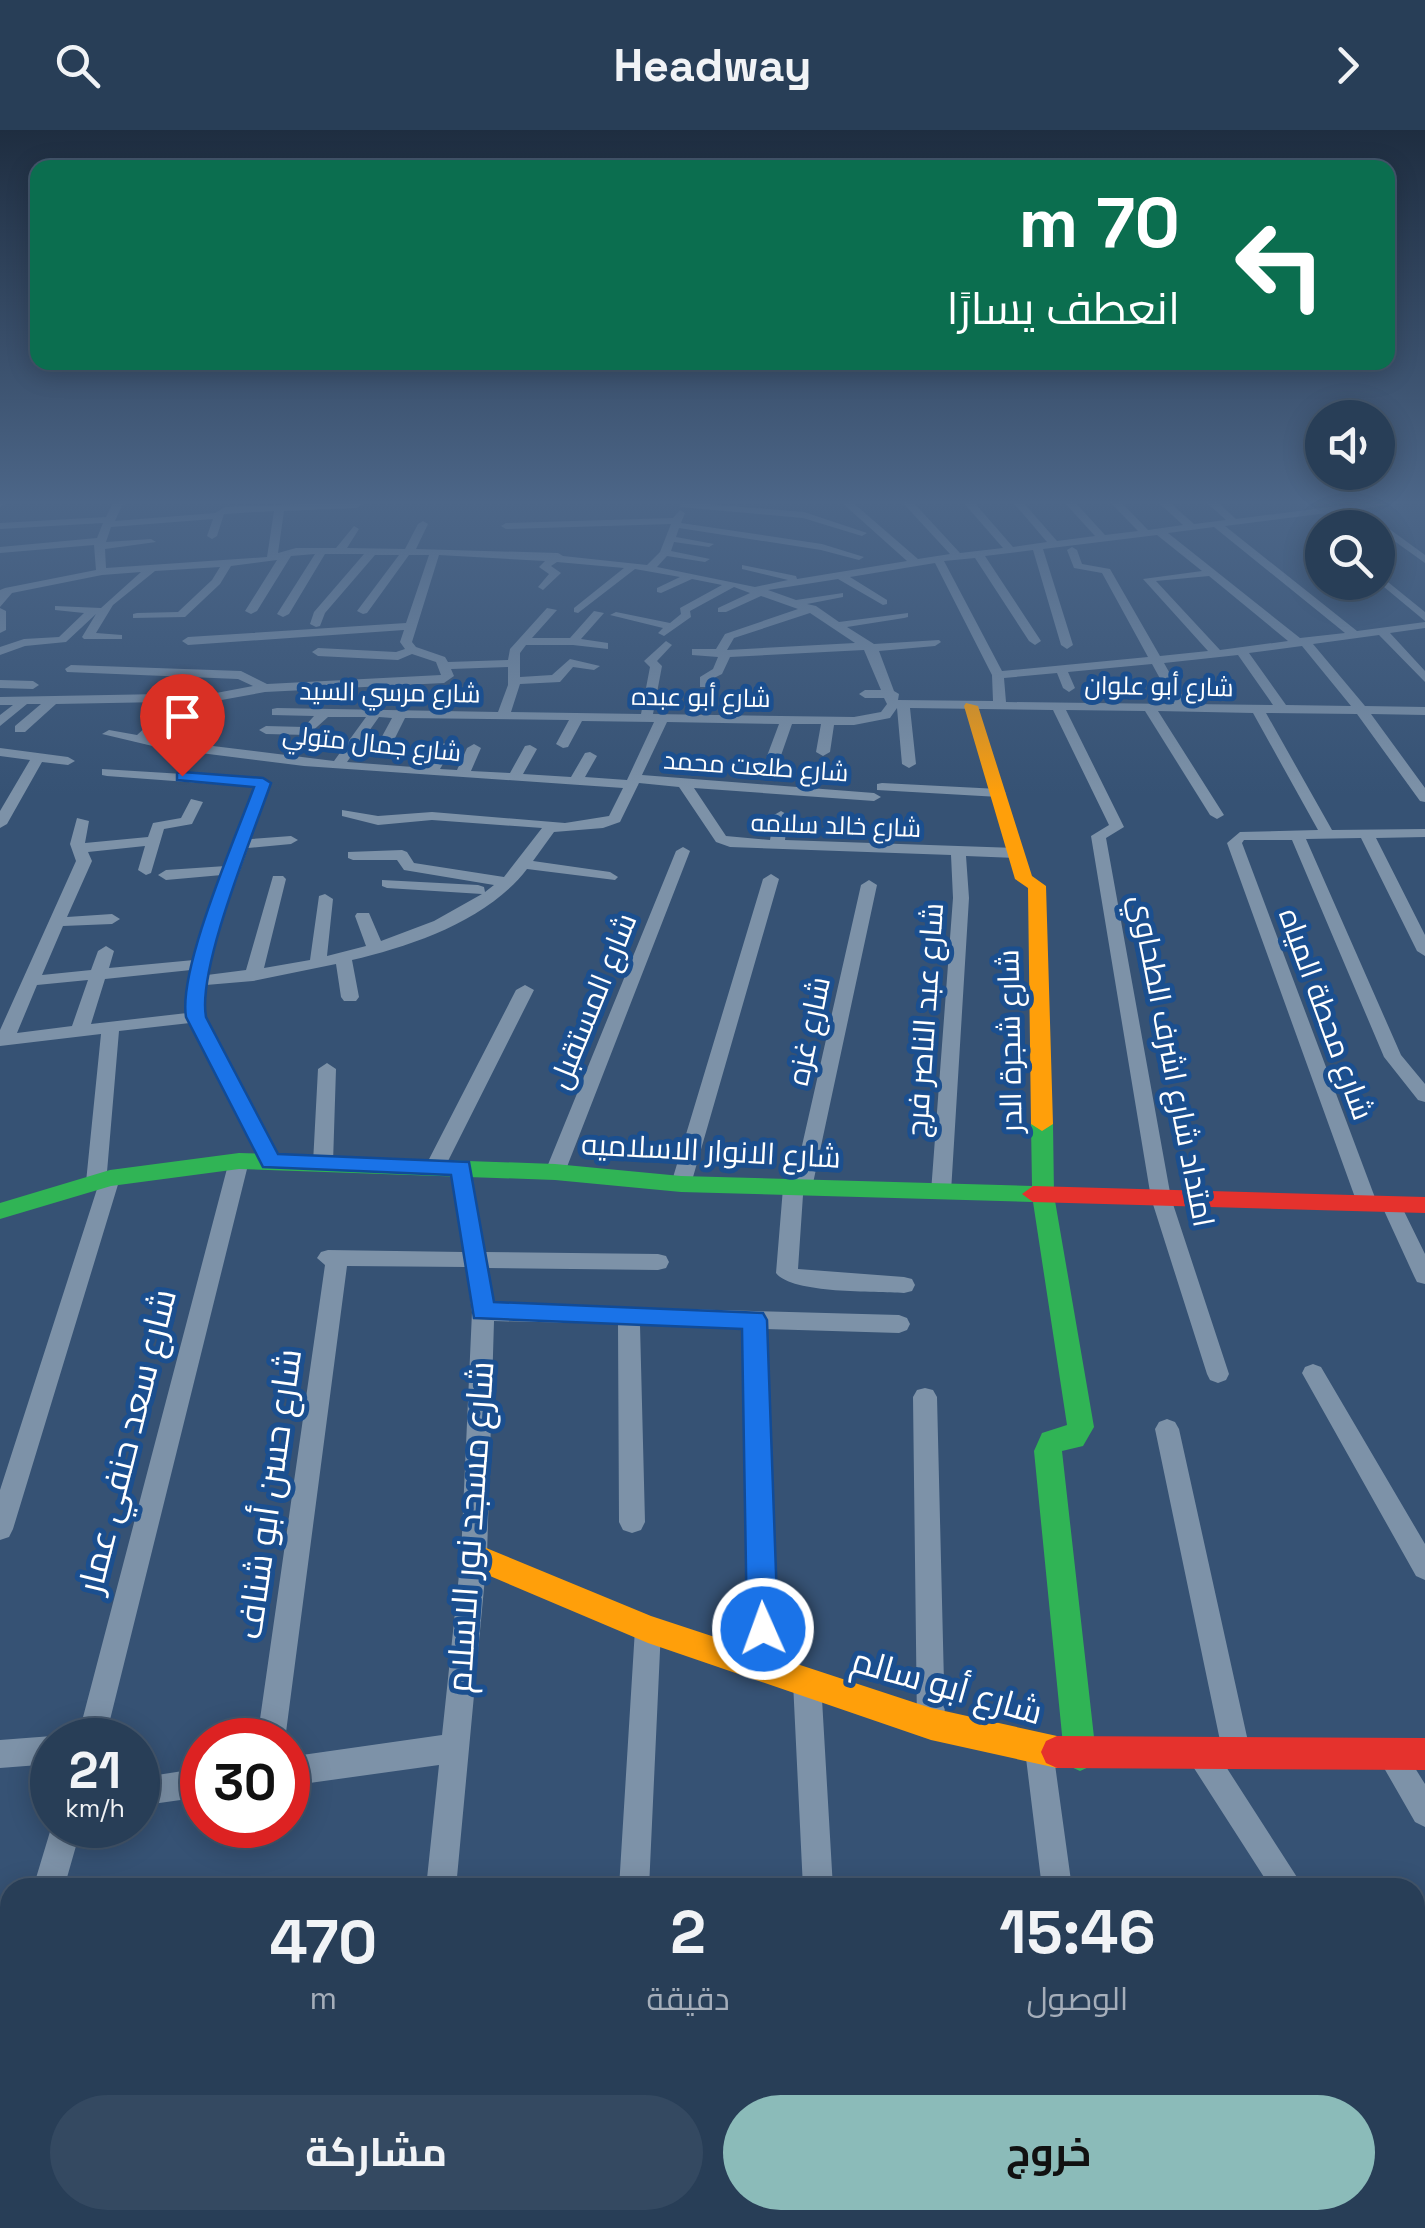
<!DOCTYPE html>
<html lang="ar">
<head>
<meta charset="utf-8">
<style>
	body { margin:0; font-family:"Space Grotesk",Cairo,sans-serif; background:#344961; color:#f1f3f6; direction:rtl; height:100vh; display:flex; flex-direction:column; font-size:38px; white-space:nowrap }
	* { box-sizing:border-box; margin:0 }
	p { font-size:32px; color:#a5aeba }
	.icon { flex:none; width:55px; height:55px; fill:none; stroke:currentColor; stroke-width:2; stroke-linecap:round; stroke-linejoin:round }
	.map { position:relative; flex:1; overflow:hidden; direction:ltr }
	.panel { position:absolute; left:0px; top:1748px; width:1425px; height:352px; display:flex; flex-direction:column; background:#283e57; border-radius:30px 30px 0 0; box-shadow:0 5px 25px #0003,0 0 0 2px #44576d; direction:rtl }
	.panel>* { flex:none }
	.banner { position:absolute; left:30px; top:30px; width:1365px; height:210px; border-radius:20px; box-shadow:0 5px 25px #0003,0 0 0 2px #44576d; direction:rtl; background:#0b6e4f; color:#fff; overflow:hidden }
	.buttons { position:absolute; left:1305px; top:270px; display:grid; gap:20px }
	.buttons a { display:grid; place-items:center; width:90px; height:90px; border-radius:50%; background:#283e57; box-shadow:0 5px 25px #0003,0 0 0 2px #44576d; font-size:50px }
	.speed { position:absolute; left:30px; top:1588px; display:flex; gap:20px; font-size:50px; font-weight:700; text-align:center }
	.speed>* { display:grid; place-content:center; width:130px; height:130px; border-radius:50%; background:#283e57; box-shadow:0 5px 25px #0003,0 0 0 2px #44576d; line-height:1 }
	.speed small { font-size:25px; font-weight:400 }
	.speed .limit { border:15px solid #d22; background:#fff; color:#111 }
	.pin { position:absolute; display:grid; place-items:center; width:85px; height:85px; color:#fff; margin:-102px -42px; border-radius:50% 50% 50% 0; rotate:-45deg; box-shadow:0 0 10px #0007 }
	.pin .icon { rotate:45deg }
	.me { position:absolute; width:110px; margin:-55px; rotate:358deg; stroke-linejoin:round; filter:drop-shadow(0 0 8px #0008) }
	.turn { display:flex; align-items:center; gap:35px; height:210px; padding:0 50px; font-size:45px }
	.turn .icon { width:130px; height:130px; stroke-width:2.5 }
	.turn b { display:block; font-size:70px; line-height:85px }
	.eta { display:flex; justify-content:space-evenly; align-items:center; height:170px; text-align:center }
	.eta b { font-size:60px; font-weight:700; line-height:70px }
	.primary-button { display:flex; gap:20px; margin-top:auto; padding:20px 50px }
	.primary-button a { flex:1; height:115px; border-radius:60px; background:#8bbbb9; color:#111; font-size:40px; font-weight:700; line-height:115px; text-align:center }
	.primary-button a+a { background:#344961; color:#f1f3f6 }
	header { display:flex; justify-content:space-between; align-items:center; height:130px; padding:0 50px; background:#283e57; font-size:45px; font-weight:700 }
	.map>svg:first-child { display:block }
</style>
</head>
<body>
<header><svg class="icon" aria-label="forward" viewBox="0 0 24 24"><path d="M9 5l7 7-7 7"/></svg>Headway<svg class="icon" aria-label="search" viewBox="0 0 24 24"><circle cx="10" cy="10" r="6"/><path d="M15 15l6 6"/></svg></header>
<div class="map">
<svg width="1425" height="2098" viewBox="0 0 1425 2098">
	<rect width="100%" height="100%" fill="#365274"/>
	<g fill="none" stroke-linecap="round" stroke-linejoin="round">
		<path fill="#7d92a8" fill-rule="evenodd" d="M0 371H8L0 377Z
			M114 371H124L115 391 215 383 225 377 356 372 361 375 356 378 284 381 278 423 296 418H336L354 396 359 399 347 418 405 419 418 394 423 391 428 394 416 419 558 423 563 426 647 435 660 422 671 394 506 399 501 396 506 393 673 388 680 380 685 383 681 393 822 414 864 427 859 430 821 420 679 398 676 407 714 414 709 417 674 412 671 421 710 429 705 432 667 426 657 437 755 457 788 450 742 439V435L796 446 797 449 907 431 840 371H851L918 429 950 424 901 371H912L960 423 1003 418 962 371H973L1013 417 1047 412 1012 371H1022L1057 411 1095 406 1063 371H1074L1105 405 1138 401 1109 371H1120L1148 400 1183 395 1157 371H1168L1194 394 1226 390 1205 371H1216L1236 389 1376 371H1407L1362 379 1425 425V433L1351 380 1225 396 1357 501 1425 492V498L1390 503 1425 541V552L1379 505 1313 514 1365 576 1425 577V585L1371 584 1425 658V672L1420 671 1357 584 1266 583 1332 700 1425 699V707L1376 708 1425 805V826L1417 821 1361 708 1306 709 1401 925 1425 954V972L1418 970 1384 927 1292 710H1244L1242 713 1377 1073 1367 1080 1357 1073 1227 713 1240 702 1318 700 1253 583 1158 581 1224 685 1217 689 1210 685 1145 581 1066 580 1124 697 1106 708 1171 1068 1229 1244 1226 1250 1218 1253 1210 1250 1207 1244 1151 1068 1091 706 1109 695 1053 580 910 578 916 634 909 638 902 634 897 578 890 588 854 595H834L830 622 823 626 816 622 821 594H792L778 634 771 638 764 634 779 594 667 592 642 645 874 663 881 667 874 671 694 658 726 706 770 710 774 685 781 681 788 685 785 710 1016 718 1024 723 1016 728 966 726 969 768 951 1062 948 1067H934L931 1062 953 768 951 725 730 717 716 712 679 657 639 653 620 692 603 698 554 702 533 731 610 742 618 747 615 750 527 739C488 790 412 816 352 830L359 867 356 871H344L341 867 336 834 253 851 206 855 205 887 281 1032 278 1037H264L190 893 119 901 107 1042 117 1043 120 1048 13 1399 9 1407 0 1410V1360L97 1059 89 1057 86 1052 101 904 0 916V900L76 731 70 714 77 688 89 691 85 713 148 707 153 693 181 688 191 669 203 672 192 694 164 699 151 743 146 745 138 740 145 716 88 722 92 731 67 787 112 784 120 789 112 794 63 796 42 845 91 840 98 821 106 816 114 821 109 838 194 830 222 745 166 750 158 745 166 740 226 736 255 657 107 646 102 645V639L263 649 270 653 251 709 291 706 298 710 291 714 248 718 217 804 207 845 246 840 273 746H283L286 749 264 838 310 830 319 766 325 764 333 769 327 826 366 816 355 786 357 783H369L381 811 434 791 482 764 387 758 382 756V750L478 755 484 757 485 762 494 755 404 740 397 730H353L348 728V722L402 720 407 722 414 733 504 747 542 698 432 690 378 695 342 686V680L378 686 432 682 565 693 609 686 623 658 304 636 161 618 102 604 109 600 137 605 158 586H168V592L150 607 159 609 187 587 193 591 172 611 334 631 366 587H328L308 605 266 604 259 600 266 596 304 597 314 586 272 585V579L277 578 498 582 508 555V537L451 539 454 546 444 553 265 562 216 571 56 574 25 602H15V596L41 574H27L0 596V585L13 575H0V567L216 563 253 556 238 549 67 542 65 539 71 535 241 541 267 554 441 545 436 532 412 524 398 530 318 526 312 522 318 518 396 522 405 519 400 512 404 500 188 515 182 511 188 507 406 493 429 425H409L367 483 363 484 357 481 399 425H375L325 483 320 496 316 497 310 494 314 482 364 424H325L289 484 283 487 277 484 315 424 291 426 257 481 251 484 245 481 277 430 231 436 220 454 185 487 133 488V484L137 483 178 482 212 450 220 437 155 441 113 475 96 503 122 505V509H84L82 507 96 484 66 512 25 516 0 525V517L24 509 59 507 84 483 55 480V476L101 478 141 442 102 445 12 463 0 477V460L5 458 96 440 94 415 0 423V417L97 408 103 393 0 399V393L106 387ZM274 381 267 427 106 438 105 419 156 412 151 409 106 412 111 397 213 389 207 406 212 409 217 406 224 384ZM1214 397 1345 503 1300 508 1168 403ZM1157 405 1202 441 1143 449 1208 521 1160 526 1110 439 1082 434 1077 420 1072 417 1067 420 1074 438 1102 443 1148 527 1002 541 944 431 975 428 1029 511 1035 515 1041 511 985 426 1033 420 1061 515 1067 519 1073 515 1043 419ZM439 425 545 431 539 437 549 444 538 457 543 460 561 443 551 436 557 432 624 438 574 478V482L578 483 635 439 680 447 657 458V462L661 463 692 449 722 455 680 478 681 484 670 493 616 482 610 485 663 498 658 503 664 506 691 487 690 481 734 457 750 463 718 478V482H726L761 466 798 479 725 504 716 519H692V525L718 527 713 539 700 547V557H708L712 549 722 544 730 527 864 520 881 560H865L859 564 865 568H884L887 574 881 582 854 587 653 584 662 536 657 531 672 515 666 511 644 531 650 537 641 584 511 582 520 554 560 552 573 537 594 540 600 536 570 529 552 545 520 547V523L526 515H573L608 519V513L581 509 604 483 594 481 570 508H532L557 480 547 478 510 519 508 530 448 532 445 527 416 517 412 512ZM935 433 992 545 993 571 898 570 899 564 894 561 879 521 935 516 941 512 939 510 874 514 847 497 904 488 908 487V483L839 492 816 476 807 474 843 467V463L796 470 768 460 838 449 883 475 887 474V470L850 447ZM1209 446 1288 511 1220 520 1156 451ZM810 483 855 513 727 520 734 508ZM1302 516 1351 576 1286 575 1249 523ZM1238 525 1273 575 1187 574 1164 533ZM1152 534 1174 574 1006 572 1004 548 1057 543 1063 558 1069 562 1075 558 1068 542ZM379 587 392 588 379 612 386 616 393 612 405 588 569 590 556 614 563 618 568 617 582 591 654 592 627 650 585 647 597 626 590 622 585 623 571 647 523 644 537 619 530 615 525 616 510 643 471 641 481 618 474 614 467 618 457 640 440 639 453 617 446 613 441 614 426 638 347 632ZM191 840 188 851 187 883 91 894 105 849ZM88 850 72 896 17 903 37 855Z
			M683 372 804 382 867 403 862 406 803 388 680 377Z
			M1378 444 1425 482V491L1378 452Z
			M0 478 6 481V500L0 503Z
			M0 550 33 551 39 555 33 559 0 558Z
			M0 618 68 627 75 631 68 635 42 632 7 694 0 698V681L30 630 0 626Z
			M882 653 999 659 1006 663 999 667 877 660V654Z
			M683 717 690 721 565 1042 562 1047H548L545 1042 676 721Z
			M771 744 779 749 691 1054 688 1059H674L671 1054 763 749Z
			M869 750 877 755 812 1058 803 1065 798 1139 904 1147 912 1149 915 1155 912 1161 904 1163C876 1161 792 1164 776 1143L783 1058 786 1053 794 1051 861 755Z
			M525 855 534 860 445 1037 442 1042H428L425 1037 516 860Z
			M327 933 336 939 333 1033 323 1040 313 1033 318 939Z
			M239 1024 249 1031 105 1610H77L229 1031Z
			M461 1031 471 1038 484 1122 658 1124 666 1126 669 1132 666 1138 658 1140 487 1138 493 1174 899 1185 907 1188 910 1194 907 1200 899 1203 765 1199 778 1537 774 1546 764 1550 754 1546 750 1537 743 1198 640 1195 645 1392 641 1400 632 1403 623 1400 619 1392 618 1194 494 1191 487 1426 456 1758H426L439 1635 288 1656V1627L442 1605 461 1426 472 1182 466 1137 347 1136 285 1610H257L325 1135 317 1128 321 1122 328 1120 463 1122 451 1038Z
			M1391 1067 1398 1069 1425 1124V1154L1417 1152 1414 1146 1381 1074Z
			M1313 1234 1321 1237 1425 1414V1450L1416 1446 1302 1243 1305 1237Z
			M925 1258 933 1260 937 1267 945 1594 941 1604 931 1608 921 1604 917 1594 913 1267 917 1260Z
			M1167 1289 1175 1292 1179 1299 1251 1625 1247 1635 1237 1639 1227 1635 1223 1625 1155 1299 1159 1292Z
			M648 1486 658 1490 661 1499 649 1758H619L635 1499 638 1490Z
			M807 1539 817 1543 821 1552 833 1758H803L793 1552 797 1543Z
			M52 1606 62 1610H52V1634L0 1638V1610Z
			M1039 1606 1049 1610 1053 1620 1072 1758H1042L1025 1620 1029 1610Z
			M1390 1610 1400 1614 1425 1654V1697L1415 1692 1376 1624 1380 1614Z
			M1202 1611 1212 1615 1304 1758H1271L1192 1635 1188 1625 1192 1615Z
			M202 1638V1667L138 1676V1648Z
			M52 1695H82L64 1758H33Z
			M10 1868V1932L0 1936V1872Z
			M1415 1967 1425 1971V2019L1415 2015Z
			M162 2090H198L197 2098H161Z
			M404 2090H440V2098H404Z
			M579 2090H633L630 2098H576Z
			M1175 2090H1213L1216 2098H1178Z"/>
		<path fill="#30b455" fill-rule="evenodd" d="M1042 987 1053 994 1054 1065 1094 1297 1083 1316 1062 1321 1096 1625 1091 1636 1080 1641 1069 1636 1064 1625 1034 1321 1042 1303 1067 1295 1033 1072 681 1062 555 1050 239 1039 111 1056 0 1089V1073L110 1040 239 1023 555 1034 681 1046 1032 1056 1031 994Z"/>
		<path fill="#ff9f0a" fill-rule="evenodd" d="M966 573 978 576 1032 746 1046 756 1053 994 1042 1001 1031 994 1028 758 1015 749 964 576Z
			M474 1413 651 1486 931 1578 1057 1606 1068 1611 1073 1622 1068 1633 1057 1638 931 1610 648 1513 464 1435 460 1426 464 1417Z"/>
		<path fill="#e5322d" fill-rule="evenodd" d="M1033 1056 1425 1067V1083L1033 1072 1022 1064Z
			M1057 1606 1425 1608V1640L1057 1638 1046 1633 1041 1622 1046 1611Z"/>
	</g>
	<linearGradient id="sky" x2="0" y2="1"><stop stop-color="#1e2d40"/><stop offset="0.56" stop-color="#4c6688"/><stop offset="1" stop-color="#4c6688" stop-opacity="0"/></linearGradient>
	<rect width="1425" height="665" fill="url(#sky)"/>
	<path fill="#1a73e8" stroke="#114b97" stroke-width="2.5" d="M182 642 263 648 271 653C253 705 197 838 206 887L278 1024 469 1032 494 1172 763 1183 767 1190 778 1499 774 1509 763 1513 752 1509 747 1499 742 1199 474 1188 451 1045 263 1037 186 887C178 839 235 709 254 657L177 650V643Z"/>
	<g text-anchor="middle" stroke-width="10" stroke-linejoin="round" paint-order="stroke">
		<g font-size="25" fill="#fff" stroke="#1b4f8f">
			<text transform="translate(1159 556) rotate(1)" y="9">شارع أبو علوان</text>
			<text transform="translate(390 562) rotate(1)" y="9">شارع مرسي السيد</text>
			<text transform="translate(701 567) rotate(1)" y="9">شارع أبو عبده</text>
			<text transform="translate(372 613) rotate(6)" y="9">شارع جمال متولي</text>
			<text transform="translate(756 636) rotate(4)" y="9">شارع طلعت محمد</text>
			<text transform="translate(836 695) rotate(2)" y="9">شارع خالد سلامه</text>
		</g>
		<g font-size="30" fill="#fff" stroke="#1b4f8f">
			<text transform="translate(593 871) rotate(-68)" y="10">شارع المستقبل</text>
			<text transform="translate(1326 884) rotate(70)" y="10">شارع محطة المياه</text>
			<text transform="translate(925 890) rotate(-86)" y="10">شارع عبد الناصر فرج</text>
			<text transform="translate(809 901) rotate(-78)" y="10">شارع غزه</text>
			<text transform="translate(1010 911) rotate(-91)" y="10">شارع شجرة الدر</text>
			<text transform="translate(1172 931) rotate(79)" y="10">امتداد شارع اشرف الطحاوي</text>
			<text transform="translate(711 1021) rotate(3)" y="10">شارع الانوار الاسلاميه</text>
		</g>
		<g font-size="35" fill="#fff" stroke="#1b4f8f">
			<text transform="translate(127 1311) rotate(-76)" y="12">شارع سعد حنفي عمار</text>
			<text transform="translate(269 1364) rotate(-82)" y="12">شارع حسن أبو شناف</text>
			<text transform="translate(470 1397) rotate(-86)" y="12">شارع مسجد نور الاسلام</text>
			<text transform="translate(947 1556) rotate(16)" y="12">شارع أبو سالم</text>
		</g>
	</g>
</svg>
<div class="buttons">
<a><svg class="icon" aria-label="sound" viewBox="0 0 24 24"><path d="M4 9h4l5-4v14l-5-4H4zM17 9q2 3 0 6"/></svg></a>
<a><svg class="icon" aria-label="search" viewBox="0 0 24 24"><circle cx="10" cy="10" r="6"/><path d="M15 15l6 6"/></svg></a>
</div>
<div class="speed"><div>21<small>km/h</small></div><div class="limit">30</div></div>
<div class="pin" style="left:182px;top:646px;background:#d93025"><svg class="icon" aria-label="arrive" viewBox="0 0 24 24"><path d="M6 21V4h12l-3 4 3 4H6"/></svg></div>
<svg class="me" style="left:763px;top:1499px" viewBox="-20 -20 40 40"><circle r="17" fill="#1a73e8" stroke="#fff" stroke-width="3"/><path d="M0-11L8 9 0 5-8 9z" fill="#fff"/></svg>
<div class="banner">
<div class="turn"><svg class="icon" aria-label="left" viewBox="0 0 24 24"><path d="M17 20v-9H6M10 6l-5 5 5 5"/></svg><div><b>70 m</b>انعطف يسارًا</div></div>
</div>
<section class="panel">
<div class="eta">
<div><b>15:46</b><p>الوصول</p></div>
<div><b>2</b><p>دقيقة</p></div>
<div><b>470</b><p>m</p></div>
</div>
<div class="primary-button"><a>خروج</a><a>مشاركة</a></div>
</section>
</div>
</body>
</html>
